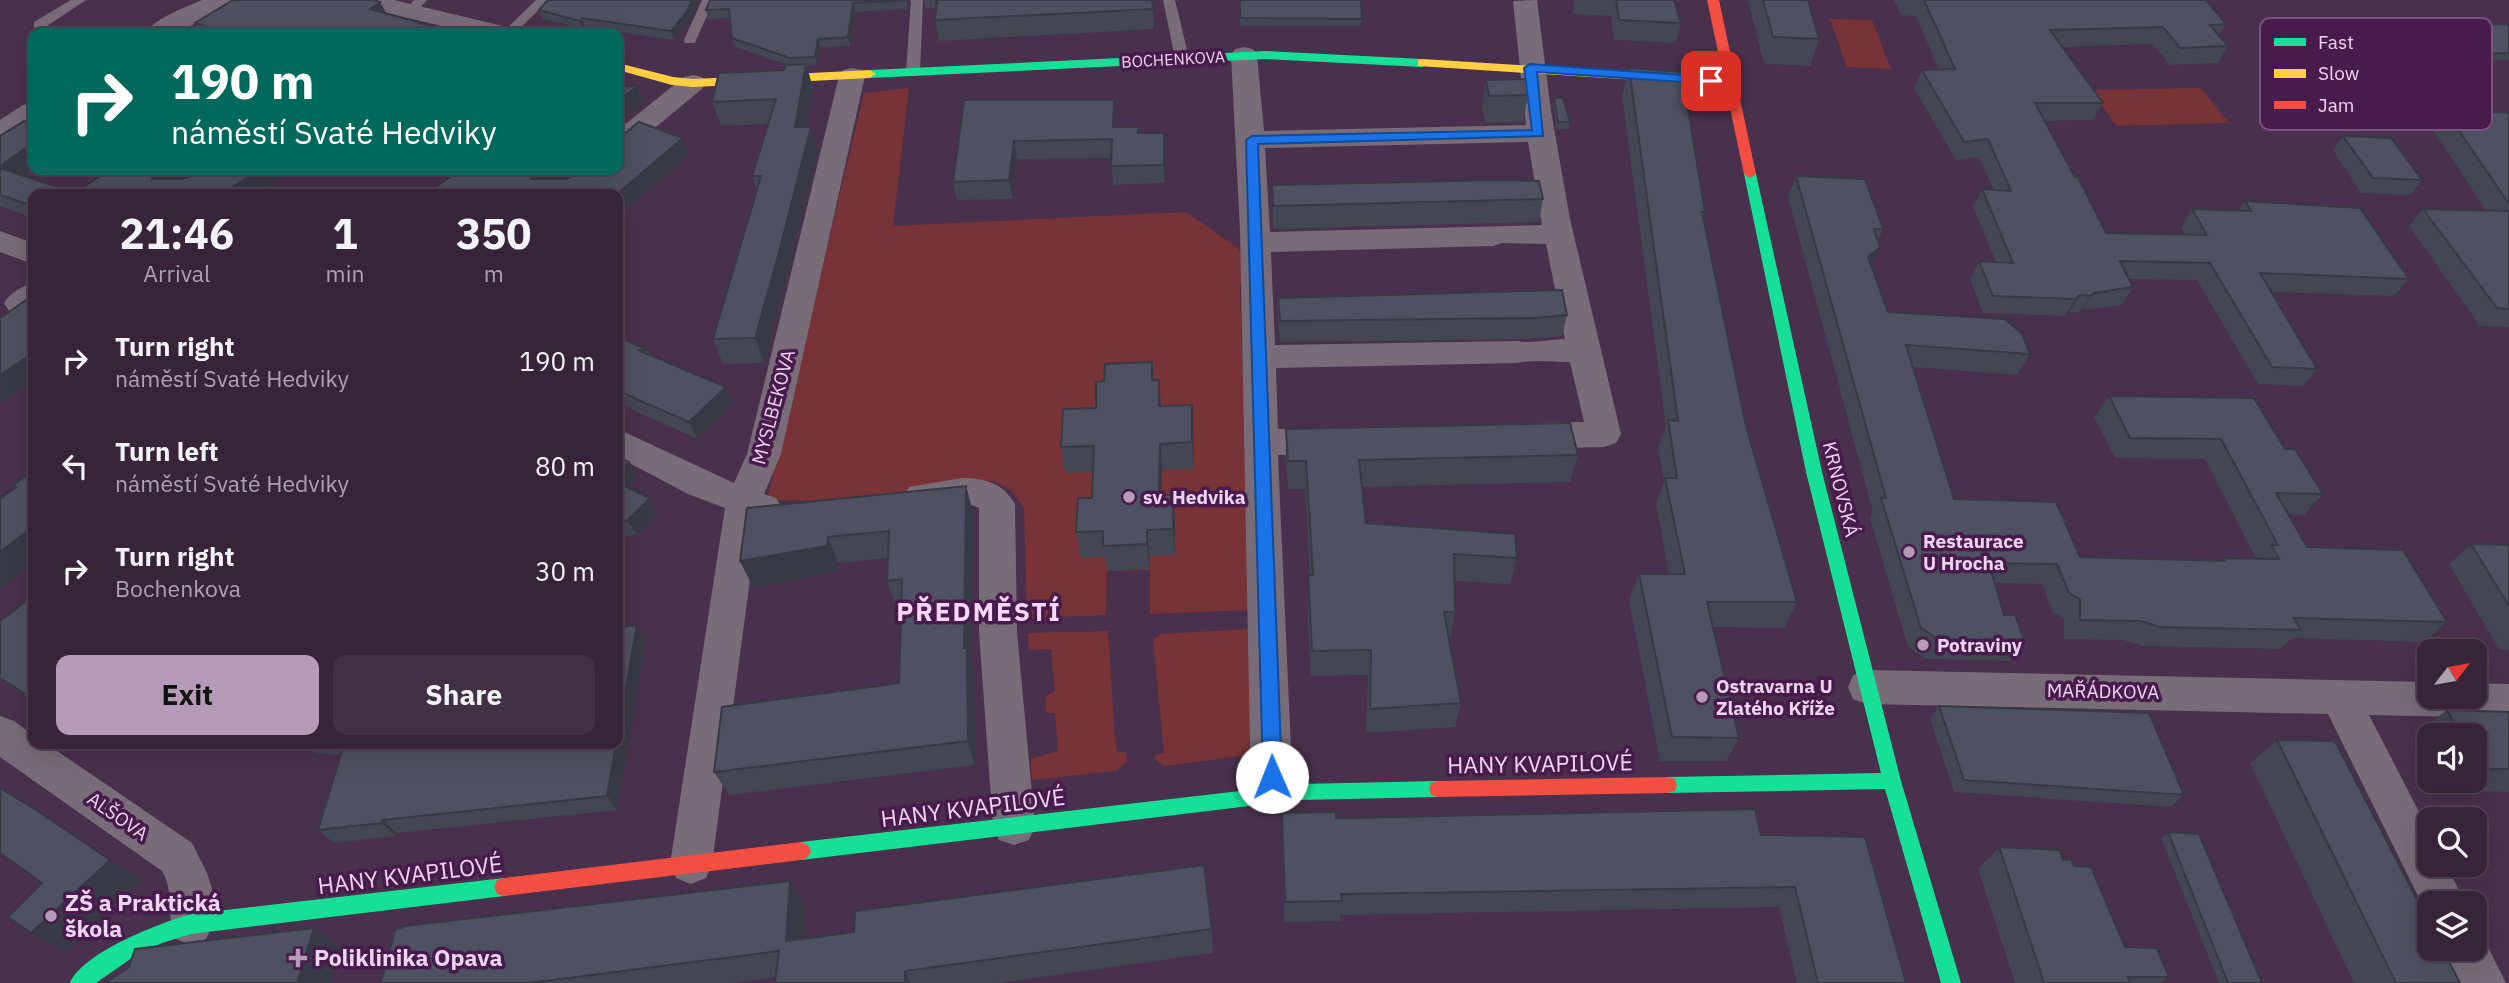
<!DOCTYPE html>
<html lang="en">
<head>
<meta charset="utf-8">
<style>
	body { margin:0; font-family:"IBM Plex Sans",sans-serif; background:#423044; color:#f1f3f6; height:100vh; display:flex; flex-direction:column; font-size:26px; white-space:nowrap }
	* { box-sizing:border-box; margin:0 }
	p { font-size:23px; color:#aaa4ae }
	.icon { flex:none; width:38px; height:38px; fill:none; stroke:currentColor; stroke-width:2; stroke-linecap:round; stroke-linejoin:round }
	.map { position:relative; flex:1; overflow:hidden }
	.panel { position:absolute; left:28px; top:189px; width:595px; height:560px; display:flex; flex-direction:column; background:#372439; border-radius:14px; box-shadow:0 7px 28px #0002,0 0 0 2px #514153 }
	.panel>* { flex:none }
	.guide { position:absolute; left:28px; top:28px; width:595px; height:147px; border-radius:14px; box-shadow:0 7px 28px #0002,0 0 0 2px #514153; background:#00695c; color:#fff; overflow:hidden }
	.needle { width:46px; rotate:59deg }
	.buttons { position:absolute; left:2417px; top:639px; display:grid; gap:14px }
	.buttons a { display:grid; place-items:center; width:70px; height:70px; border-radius:14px; background:#372439; box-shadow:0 7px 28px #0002,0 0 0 2px #514153; font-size:35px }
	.pin { position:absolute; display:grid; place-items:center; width:60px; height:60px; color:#fff; margin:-30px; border-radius:14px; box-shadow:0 4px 10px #0006 }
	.me { position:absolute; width:77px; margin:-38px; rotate:359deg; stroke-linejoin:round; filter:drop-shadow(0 0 5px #0008) }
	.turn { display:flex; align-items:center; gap:24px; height:147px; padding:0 28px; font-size:32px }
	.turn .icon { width:91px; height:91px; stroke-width:2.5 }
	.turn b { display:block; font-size:49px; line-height:60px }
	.eta { display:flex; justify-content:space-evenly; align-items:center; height:119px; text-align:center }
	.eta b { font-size:42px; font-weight:700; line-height:49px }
	.action { display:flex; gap:14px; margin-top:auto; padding:14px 28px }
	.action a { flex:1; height:80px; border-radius:14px; background:#b59bb7; color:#111; font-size:28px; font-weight:700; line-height:80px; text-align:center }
	.action a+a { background:#423044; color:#f1f3f6 }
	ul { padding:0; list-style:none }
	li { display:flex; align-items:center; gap:21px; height:105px; padding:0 28px }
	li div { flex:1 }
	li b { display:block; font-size:26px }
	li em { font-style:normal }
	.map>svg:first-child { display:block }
</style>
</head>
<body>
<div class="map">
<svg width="2509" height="983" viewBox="0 0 2509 983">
	<rect width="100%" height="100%" fill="#49304c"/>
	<path fill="#773336" d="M1830 19 1872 20 1891 69 1847 67Z
		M909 88 893 226 1186 212 1238 248 1257 284 1240 285 1249 596 1248 610 1150 614V570L1107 571 1106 615 1027 618 1024 508 1012 491 994 481 817 501 767 500 864 93Z
		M2201 88 2229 123 2116 126 2091 90Z
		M1248 629 1265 753 1164 766 1155 759V755L1164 753 1153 640 1161 634Z
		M1108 631 1115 740 1118 753 1126 751 1127 762 1116 771 1032 780 1031 759 1058 751 1055 713H1046L1045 696 1055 692 1051 649 1029 650 1028 633Z"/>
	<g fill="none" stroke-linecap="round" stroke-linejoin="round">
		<path fill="#776c77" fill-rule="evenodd" d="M71 0H86L44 28H34V22Z
			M414 0H427L415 14H407L405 11Z
			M536 0H549L515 33H502Z
			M702 0H714L696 40 695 43H685L684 40Z
			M911 0H923L920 72 913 76 906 72Z
			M1163 0H1175L1189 58 1187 61 1182 62 1175 58Z"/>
		<path fill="#776c77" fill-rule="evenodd" d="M202 0H235L232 5 176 33H145C157 17 184 8 202 0Z
			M350 0H394L511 28 515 33H471L353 5Z
			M1537 0 1551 111 1570 219 1621 434 1616 443 1604 447 1527 449 1515 445 1510 436 1515 427 1527 423 1584 422 1570 362C1553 362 1534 359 1518 363L1276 368 1278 429 1335 428 1347 432 1352 441 1347 450 1335 454 1278 455 1293 795 1287 808 1272 814 1257 808 1251 795 1240 231 1231 55 1235 49 1244 47 1253 49 1257 55 1264 131 1526 125 1513 1ZM1528 142 1542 225 1270 232 1265 148ZM1502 243 1546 244 1565 339C1550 339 1531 344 1518 341L1275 345 1271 252 1493 246Z
			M852 68 861 70 865 76 781 454 764 494 776 498 782 508 776 518 764 522 758 520 712 864 706 878 691 884 676 878 670 864 725 508 688 494 618 457V429L734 483 747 454 839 76 843 70Z
			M693 75 702 77 706 83 702 89 628 150 618 153V130L684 77Z
			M33 103V123L10 138 0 140V120L23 105Z
			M0 231 33 243V264L0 252Z
			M33 283V309L20 314 9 311 4 303C11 292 21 287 33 283Z
			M962 478C985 478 1004 484 1015 504L1017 632 1035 826 1029 840 1014 845 999 840 993 826 979 632V508C959 497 931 514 909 507L903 497 909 487Z
			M1867 670 2429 682V696H2474V683L2509 684V718L2369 715 2429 831V864H2446L2465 903H2429V918L2328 714 1867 704 1853 699 1848 687 1853 675Z
			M0 716 14 721 33 735V744H47L192 843 207 873 212 889 213 924 206 939 191 945 176 939C165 915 175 892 162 871L0 757Z
			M2474 930 2481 933 2506 983H2459L2443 948H2474Z"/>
		<path fill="#16e098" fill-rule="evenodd" d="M1266 51 1422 59 1428 63 1422 67 1266 59 870 78 864 74 870 70Z
			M1750 170 1756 174 1822 472 1901 781 1961 983H1941L1885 789 1668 793 1661 791 1659 785 1661 779 1668 777 1881 773 1806 472 1744 174Z
			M1438 781 1445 783 1447 789 1445 795 1438 797 1300 800 801 860 794 857 791 851 794 845 801 842 1300 784Z
			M504 878 511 880 514 887 511 894 504 896 191 934 162 943 139 953 96 983H70C83 952 160 923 191 914Z"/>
		<path fill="#ffcf43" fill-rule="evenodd" d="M1422 59 1731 78 1737 82 1731 86 1418 66V60Z
			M618 63 673 77 693 79 870 70 876 74 870 78 693 87 672 85 618 70Z"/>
		<path fill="#f24e42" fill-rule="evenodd" d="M1707 0H1719L1756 174 1750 178 1744 174Z
			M1668 777 1675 779 1677 785 1675 791 1668 793 1438 797 1431 795 1429 789 1431 783 1438 781Z
			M801 842 808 845 811 851 808 857 801 860 504 896 497 894 494 887 497 880 504 878Z"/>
	</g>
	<path fill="#434653" d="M910 0 908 9 855 12 850 46 820 47 817 65 807 66 813 89 807 127 818 151 765 363 723 364 713 339 757 191 752 176 768 124 721 126 712 102 784 70 788 65 735 47 732 38 730 18 708 19 706 10Z
		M924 0H1152L1154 29 939 41 935 20 936 8H925Z
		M1240 0 1362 19 1361 26H1240Z
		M1573 0H1674L1681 23 1676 43 1614 40 1611 16 1574 14Z
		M1748 0H1808L1819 39 1810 66 1764 64Z
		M1894 0H2206L2226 24 2219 35 2228 46 2218 63 2170 65 2153 44 2063 47 2103 103 2093 120 2045 121 2106 233 2185 235 2181 227 2192 209 2238 211 2245 201 2409 279 2394 296 2271 292 2317 369 2303 386 2258 384 2197 280 2129 279 2133 287 2122 305 2082 310 2079 313 2069 312 2065 316 1983 313 1970 279 1979 261 1996 262 1973 207 1982 189 1994 190 1979 157 1956 160 1914 88 1922 70H1939L1916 16 1901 15Z
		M380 2 386 13 458 33H202L195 23Z
		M539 10 690 20 674 40 585 27 583 29 543 19Z
		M2509 24V60L2463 61 2435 33 2440 25Z
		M2287 27 2407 67 2397 81H2312L2278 41Z
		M1629 68 1705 212 1703 216 1746 426 1797 602 1784 628 1713 627 1739 738 1726 761H1660L1629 600 1639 574H1669L1656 504 1664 482 1658 447 1666 426 1622 96Z
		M1486 80 1528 95 1523 122 1485 123 1482 107Z
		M1554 98 1570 122 1569 129H1557L1553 105Z
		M964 100 1116 119 1115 127 1139 133 1165 151V183L1113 185 1111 158 1017 159 1013 199 957 200 953 182Z
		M2443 107 2509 113V327L2480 326 2409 226 2423 209 2486 211 2430 125Z
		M0 136 33 170 24 176 75 193 193 170 178 179 258 194H33V218L0 206Z
		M2343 136 2422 180 2410 195 2361 193 2333 150Z
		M1796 176 1883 229 1878 240 1871 266 1888 312 2030 354 2017 375 1913 367 1954 499 2080 557 2220 561 2223 558H2256L2205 459 2115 458 2094 417 2109 396 2285 449 2323 494 2304 515 2288 514 2307 547 2447 622 2424 642 2292 638 2280 649 2143 646 2123 640 2064 639V618L2053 613 2042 584 1995 583 2004 615 2025 642 2010 661 1926 659 1908 647 1870 518 1873 512 1788 197Z
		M1272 185 1543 199 1539 222 1273 229Z
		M1278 298 1567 315 1562 336 1529 339 1280 342 1278 319Z
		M618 337 648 350 651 355 726 387 733 403 697 439 618 403Z
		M1154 380H1159L1161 406 1193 432 1194 469 1162 470 1161 495H1173L1175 521V555L1150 556V569L1107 571 1105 557 1081 558 1076 532 1092 498 1093 472 1065 473 1061 447 1096 408Z
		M1286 429 1578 455 1570 482 1362 487 1366 523 1517 558 1510 584 1454 581 1455 612 1450 638H1449L1461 703 1455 727 1366 733 1368 675 1311 676 1307 602 1308 575H1310L1305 489H1288L1286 456Z
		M618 457 637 478 627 488 658 514 637 535 618 537Z
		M966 486 973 513 972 664 974 673 975 765 729 795 714 772 899 683 902 606H896L887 581 888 558 838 563 837 572 753 587 740 561Z
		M2471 544 2509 545V650L2499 649 2449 564Z
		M33 596V701L0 680V621Z
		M637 625 646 640 617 810 397 833 396 836 334 843 318 830 341 755 316 753 301 744H618Z
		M1939 706 2184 795 2171 807 1954 792 1930 719Z
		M2447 710 2509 712V792L2449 790 2444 780H2474V735H2429V754L2417 733Z
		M2277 740 2460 983H2354L2250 763Z
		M1282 813 1336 818 1761 835 1906 983H1797L1779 907 1340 915V921L1284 922 1282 835Z
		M2168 832 2262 983H2219L2161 838Z
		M1999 847 2063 860 2074 866 2125 947 2169 977 2160 983H2015L1978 869Z
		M806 906 804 939 1212 929 1213 953 998 983H775L776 977 733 983H381Z"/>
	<path fill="#373944" d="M692 0H699L690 20 674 40 671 31Z
		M906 0H910L908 9Z
		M380 2 389 18 370 9Z
		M853 3 855 12 850 46 848 37Z
		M582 18 585 27 583 29 580 21Z
		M818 39 820 47 817 65 815 57Z
		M806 64 813 89 802 152 795 127Z
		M638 86 644 103 618 122V101Z
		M1114 100 1116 119 1115 145 1113 127Z
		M811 127 818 151 765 363 755 338Z
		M1164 133 1165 151V183L1164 165Z
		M683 138 690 155 618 216V194H617Z
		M1014 141 1017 159 1013 199 1009 180Z
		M33 143V170L13 184 0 170V166Z
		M155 170H193L169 185 152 179Z
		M258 170H292L258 194H223Z
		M535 170H565L543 185 531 179Z
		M1880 247 1871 268 1868 257Z
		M2094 293 2082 310 2079 313 2091 296Z
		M2080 295 2069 312 2065 316 2075 299Z
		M33 353V380L0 403V375Z
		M1159 380 1161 406H1159Z
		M726 387 733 403 697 439 689 422Z
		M1192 405 1193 432 1194 469 1192 442Z
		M1160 444 1162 470 1161 521 1159 495Z
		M629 462 637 478 619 496 618 494V473Z
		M966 486 973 513 972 664 974 673 975 765 968 741 964 648Z
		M1173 495 1175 521V555L1173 529Z
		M650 498 658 514 637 535 628 520Z
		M33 527V563L0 588V552Z
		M1147 530 1150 556V569L1147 544Z
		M828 537 838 563 837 572 753 587 740 561Z
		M637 625 646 640 617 810 607 796 616 744H618V733Z
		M38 811 142 881 66 953 31 933 110 860Z
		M383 820 397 833 396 836 382 823Z
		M790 881 806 906 803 965 786 941Z
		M314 928 341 948 331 983H297Z
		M905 971 911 983H905Z"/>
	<path fill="#4e5161" stroke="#373944" stroke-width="2" d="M233 0H373L380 2 370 9 458 33H225L195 23Z
		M548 0H692L687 11 671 31 582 18 580 21 539 10Z
		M710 0H906L853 3 848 37 818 39 815 57 790 58 732 38 729 9 706 10Z
		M937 0H1152L1153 9 935 20Z
		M1240 0H1361L1362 19 1240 18Z
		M1616 0H1674L1681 23 1619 20Z
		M1763 0H1808L1819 39 1773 37Z
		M1924 0H2206L2226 24 2210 25 2228 46 2180 48 2163 27 2050 30 2103 103H2035L2075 177H2078L2106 233 2207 235 2192 209 2251 211 2245 201 2360 208 2409 279 2260 273 2317 369 2272 367 2210 263 2120 261 2133 287 2094 293 2091 296 2080 295 2075 299 1993 296 1979 261 2013 263 1982 189 2011 191 1988 139 1964 142 1922 70 1955 69Z
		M2509 24V53L2469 54 2440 25Z
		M806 64 795 127H811L779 252 755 338 713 339 761 176H752L776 99 712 102 719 73 784 70 786 65Z
		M1629 68 1682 72 1705 212H1702L1746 426 1797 602H1707L1739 738 1672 737 1639 574H1685L1665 478H1677L1668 420 1678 421Z
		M1526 79 1528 95 1489 96 1486 80Z
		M638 86 618 101V87Z
		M1554 98H1563L1570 122H1558Z
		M964 100H1114L1113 127H1139L1138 133H1164V165L1111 166 1112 139 1014 141 1009 180 953 182Z
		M2443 107 2509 113V204Z
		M24 121 33 123V143L0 166V136Z
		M639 122 683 138 617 194H426L460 170H535L531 179H567L577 170H618V137L623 135Z
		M2343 136 2391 138 2422 180 2373 178Z
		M0 168 75 193 109 170H155L152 179H181L198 174 205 170H258L223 194H33V206L0 195Z
		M1796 176 1865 179 1883 229H1874L1880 247 1868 257 1888 312 2005 319 2022 334 2030 354 1906 345 1954 499 2056 502 2080 557 2225 561 2223 558 2279 559 2271 545H2278L2221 439 2130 438 2109 396 2254 398 2285 449H2295L2323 494 2276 493 2307 547 2403 550 2447 622 2294 618 2301 630 2160 627 2140 621 2080 620V599L2069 593 2057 564 1989 563 2004 615H2015L2025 642 1939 640 1921 628 1881 498H1886Z
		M1497 180 1539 181 1543 199 1273 206 1272 185Z
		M2423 209 2509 211V309L2497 308Z
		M1562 290 1567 315 1533 318 1280 321 1278 298Z
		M33 295V353L0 375V317H2Z
		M618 337 648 350H638L726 387 689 422 618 391Z
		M1152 362V380H1159V406L1192 405V442L1160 444 1159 495H1173V529L1147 530V544L1103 546V531L1076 532 1078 498H1092L1094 446 1061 447 1063 409 1096 408V382L1104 381 1105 364Z
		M1570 423 1578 455 1359 460 1366 523 1515 534 1517 558 1454 554 1455 612H1444L1461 703 1370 709 1371 650 1312 651 1308 575H1313L1306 461H1288L1286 429Z
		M618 457 629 462 618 473Z
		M33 471V527L0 552V499L16 487 13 485Z
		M618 483 650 498 628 520 618 521Z
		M966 486 964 648H967L968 741 714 772 722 707 899 683 902 579 887 581 889 531 828 537 827 546 740 561 747 508Z
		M2471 544 2509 545V606Z
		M33 596V694L30 697 0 678V621Z
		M637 625 618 733V627Z
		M1939 706 2149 713 2184 795 1964 780Z
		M2447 710 2509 712V769H2481L2474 758V735H2461Z
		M2277 740 2335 741 2429 923V948H2442L2460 983H2396Z
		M344 744H616L607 796 383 820 382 823 318 830Z
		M0 788 38 811 110 860 31 933 8 917 42 883 0 853Z
		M1755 809 1761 835 1865 837 1906 983H1818L1795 887 1341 894 1342 901 1285 902 1282 813 1336 812V818H1352Z
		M2168 832 2199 834 2262 983H2228Z
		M1999 847 2060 850 2063 860 2071 859 2074 866 2091 867 2125 947 2157 948 2169 977H2128L2130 983H2044Z
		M1204 865 1212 929 905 971V983H775L779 951 529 983H381L395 930 405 926 790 881 786 941 854 932 855 911Z
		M314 928 297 983H105L129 967 135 949Z"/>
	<path fill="#1a73e8" stroke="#114b97" stroke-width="2" d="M1530 64 1711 77 1717 81 1711 84 1537 72 1543 136 1258 144 1282 777 1279 783 1272 785 1266 783 1263 777 1246 140 1252 136 1532 130 1524 68Z"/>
	<g fill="#b59bb7" stroke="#471b4b" stroke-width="2.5">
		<circle cx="1129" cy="497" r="7"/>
		<circle cx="1909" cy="552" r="7"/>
		<circle cx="1923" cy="645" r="7"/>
		<circle cx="1702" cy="697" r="7"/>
		<circle cx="51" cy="916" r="7"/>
		<path d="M294.5 947.5h7v7h7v7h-7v7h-7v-7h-7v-7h7z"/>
	</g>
	<g text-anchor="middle" stroke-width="7" stroke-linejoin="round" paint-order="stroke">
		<g font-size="16" fill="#efd4f1" stroke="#471b4b">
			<text transform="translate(1173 59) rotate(-3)" y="6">BOCHENKOVA</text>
		</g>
		<g font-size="19" fill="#efd4f1" stroke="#471b4b">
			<text transform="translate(773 407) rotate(-75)" y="7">MYSLBEKOVA</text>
			<text transform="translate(1841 489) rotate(76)" y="7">KRNOVSKÁ</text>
			<text transform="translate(2103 691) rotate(1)" y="7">MAŘÁDKOVA</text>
			<text transform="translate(118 816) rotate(35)" y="7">ALŠOVA</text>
		</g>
		<g font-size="19" font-weight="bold" fill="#efd4f1" stroke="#471b4b" text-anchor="start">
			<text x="1143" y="504">sv. Hedvika</text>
			<text x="1923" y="548">Restaurace<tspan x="1923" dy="22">U Hrocha</tspan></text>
			<text x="1937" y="652">Potraviny</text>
			<text x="1716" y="693">Ostravarna U<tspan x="1716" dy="22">Zlatého Kříže</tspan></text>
		</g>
		<g font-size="23" fill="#efd4f1" stroke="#471b4b">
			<text transform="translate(1540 764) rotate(-1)" y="8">HANY KVAPILOVÉ</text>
			<text transform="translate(973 808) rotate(-7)" y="8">HANY KVAPILOVÉ</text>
			<text transform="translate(410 875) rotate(-7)" y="8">HANY KVAPILOVÉ</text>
		</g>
		<g font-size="23" font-weight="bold" fill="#efd4f1" stroke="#471b4b" text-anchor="start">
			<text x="65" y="911">ZŠ a Praktická<tspan x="65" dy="26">škola</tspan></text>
			<text x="314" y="966">Poliklinika Opava</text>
		</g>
		<g font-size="26" font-weight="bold" letter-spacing="2" fill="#f8d7fa" stroke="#471b4b">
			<text x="979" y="621">PŘEDMĚSTÍ</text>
		</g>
	</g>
	<rect x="2260" y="18" width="232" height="112" rx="10" fill="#471b4b" stroke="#79527d" stroke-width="2"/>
	<rect x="2274" y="38" width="32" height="8" fill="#16e098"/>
	<rect x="2274" y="69" width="32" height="9" fill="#ffcf43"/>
	<rect x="2274" y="101" width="32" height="8" fill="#f24e42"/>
	<g font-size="19" fill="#efd4f1">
		<text x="2318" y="49">Fast</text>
		<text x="2318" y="80">Slow</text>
		<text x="2318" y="112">Jam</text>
	</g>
</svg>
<div class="buttons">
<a><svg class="needle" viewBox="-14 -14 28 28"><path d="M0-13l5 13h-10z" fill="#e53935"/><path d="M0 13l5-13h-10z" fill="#aaa4ae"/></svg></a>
<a><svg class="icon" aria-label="sound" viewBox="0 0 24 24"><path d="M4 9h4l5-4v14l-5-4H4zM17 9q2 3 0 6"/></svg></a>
<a><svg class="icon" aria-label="search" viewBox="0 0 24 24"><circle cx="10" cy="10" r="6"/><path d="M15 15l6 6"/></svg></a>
<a><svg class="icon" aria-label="layers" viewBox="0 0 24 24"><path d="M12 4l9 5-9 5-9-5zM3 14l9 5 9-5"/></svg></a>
</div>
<div class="pin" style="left:1711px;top:81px;background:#d93025"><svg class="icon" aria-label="arrive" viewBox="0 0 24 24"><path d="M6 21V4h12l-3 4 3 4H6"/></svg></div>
<svg class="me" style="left:1272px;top:777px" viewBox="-20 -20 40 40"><circle r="19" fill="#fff"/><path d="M0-13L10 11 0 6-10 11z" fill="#1a73e8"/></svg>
<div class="guide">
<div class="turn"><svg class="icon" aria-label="right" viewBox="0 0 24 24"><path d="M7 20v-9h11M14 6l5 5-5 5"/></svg><div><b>190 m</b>náměstí Svaté Hedviky</div></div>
</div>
<section class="panel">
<div class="eta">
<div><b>21:46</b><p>Arrival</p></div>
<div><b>1</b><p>min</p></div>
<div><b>350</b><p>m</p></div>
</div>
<ul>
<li><svg class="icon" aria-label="right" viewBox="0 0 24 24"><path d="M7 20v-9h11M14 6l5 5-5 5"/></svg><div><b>Turn right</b><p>náměstí Svaté Hedviky</p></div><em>190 m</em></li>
<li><svg class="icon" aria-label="left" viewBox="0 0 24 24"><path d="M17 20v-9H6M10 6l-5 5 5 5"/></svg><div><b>Turn left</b><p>náměstí Svaté Hedviky</p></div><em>80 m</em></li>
<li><svg class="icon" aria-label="right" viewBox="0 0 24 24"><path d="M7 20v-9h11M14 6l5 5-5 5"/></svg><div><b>Turn right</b><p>Bochenkova</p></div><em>30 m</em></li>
</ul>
<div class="action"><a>Exit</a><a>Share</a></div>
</section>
</div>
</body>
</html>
